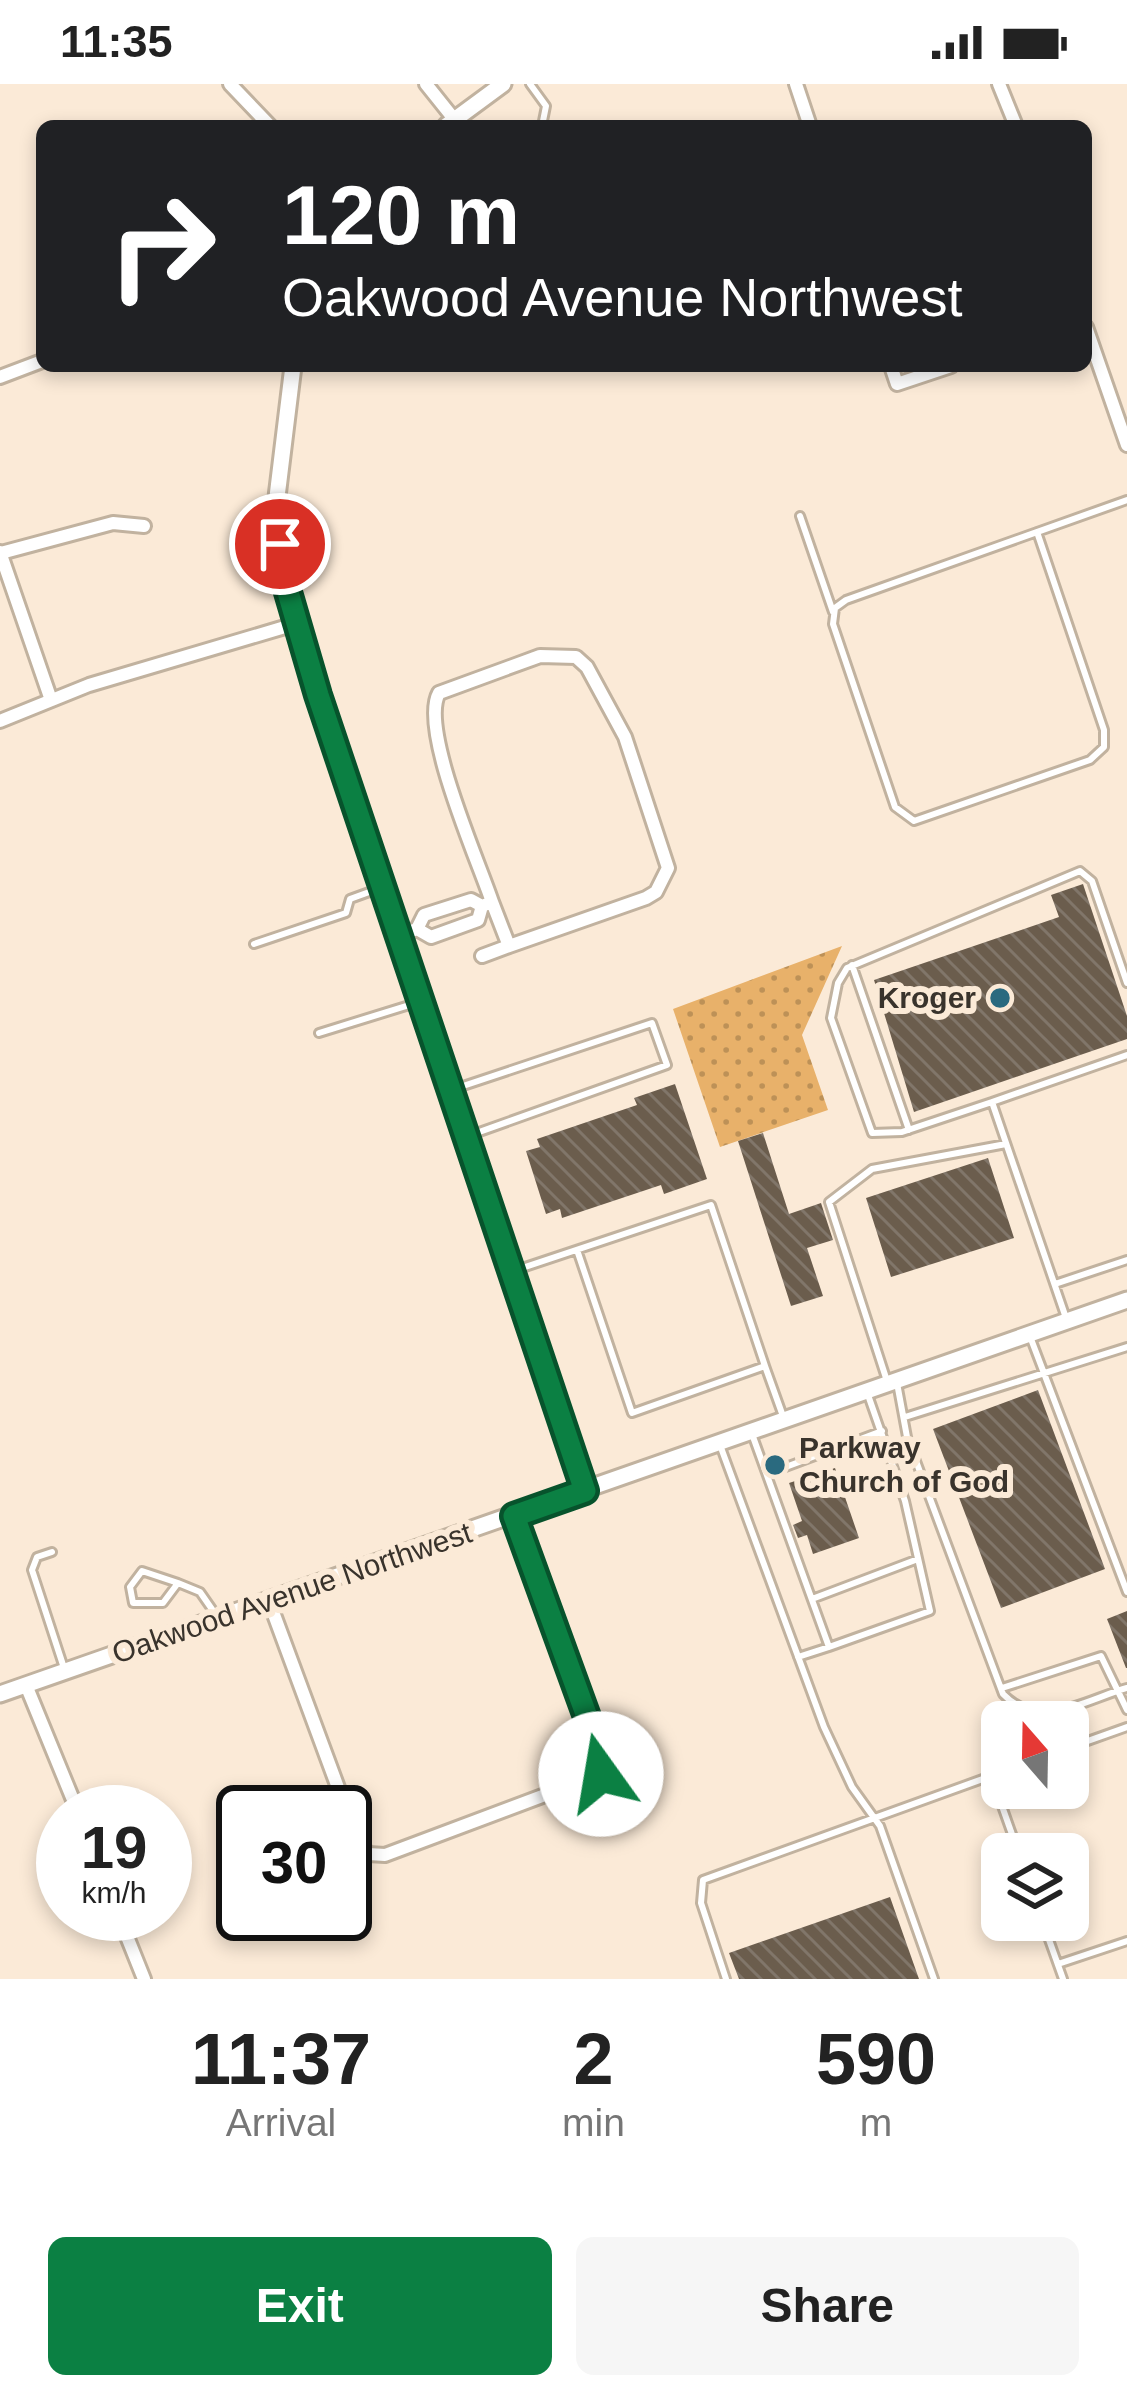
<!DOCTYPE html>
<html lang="en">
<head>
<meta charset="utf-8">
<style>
	body { margin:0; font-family:Helvetica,sans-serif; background:#f6f6f6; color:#222; height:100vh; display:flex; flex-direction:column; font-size:45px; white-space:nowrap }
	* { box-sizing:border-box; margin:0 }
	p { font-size:39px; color:#767676 }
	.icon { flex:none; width:66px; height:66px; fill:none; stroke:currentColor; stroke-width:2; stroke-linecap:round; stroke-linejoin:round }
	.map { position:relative; height:1895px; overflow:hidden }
	.side { display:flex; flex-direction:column; background:#fff; flex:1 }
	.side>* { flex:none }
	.hud { position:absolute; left:36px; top:36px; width:1056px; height:252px; border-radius:18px; box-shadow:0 6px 18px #0003; background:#202124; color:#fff; overflow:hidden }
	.needle { width:78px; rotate:340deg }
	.buttons { position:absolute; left:981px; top:1617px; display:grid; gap:24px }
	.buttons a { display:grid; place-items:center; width:108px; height:108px; border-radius:18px; background:#fff; box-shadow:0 6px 18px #0003; font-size:60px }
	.speed { position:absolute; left:36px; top:1701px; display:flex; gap:24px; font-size:60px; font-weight:700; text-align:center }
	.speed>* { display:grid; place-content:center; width:156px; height:156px; border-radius:50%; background:#fff; box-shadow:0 6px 18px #0003; line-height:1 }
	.speed small { font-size:30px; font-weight:400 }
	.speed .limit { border:6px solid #111; border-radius:18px; background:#fff; color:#111 }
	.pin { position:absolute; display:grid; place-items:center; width:102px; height:102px; color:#fff; margin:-51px; border:6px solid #fff; border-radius:50%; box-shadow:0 3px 12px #0007 }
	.me { position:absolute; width:132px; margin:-66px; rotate:347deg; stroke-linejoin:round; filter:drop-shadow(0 0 9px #0008) }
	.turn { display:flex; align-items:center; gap:42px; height:252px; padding:0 48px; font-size:54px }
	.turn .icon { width:156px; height:156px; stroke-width:2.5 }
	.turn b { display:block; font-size:84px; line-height:102px }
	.eta { display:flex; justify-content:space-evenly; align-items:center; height:204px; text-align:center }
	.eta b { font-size:72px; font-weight:600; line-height:84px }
	.action { display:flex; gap:24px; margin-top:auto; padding:24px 48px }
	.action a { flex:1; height:138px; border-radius:18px; background:#0b8043; color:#fff; font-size:48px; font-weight:600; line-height:138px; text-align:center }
	.action a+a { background:#f6f6f6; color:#222 }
	.status { display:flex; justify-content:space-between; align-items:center; height:84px; padding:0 60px; background:#fff; direction:ltr }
	.status svg { height:33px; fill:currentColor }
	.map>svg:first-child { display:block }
</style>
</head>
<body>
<div class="status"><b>11:35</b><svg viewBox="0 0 49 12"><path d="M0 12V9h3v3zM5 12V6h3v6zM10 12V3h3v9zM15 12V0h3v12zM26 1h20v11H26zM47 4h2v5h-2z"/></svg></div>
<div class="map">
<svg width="1127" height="1895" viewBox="0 0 1127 1895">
	<defs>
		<pattern id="grass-dots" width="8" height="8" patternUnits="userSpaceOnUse" patternTransform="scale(3)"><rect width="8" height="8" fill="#e8b16a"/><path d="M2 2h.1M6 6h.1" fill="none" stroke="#bd9157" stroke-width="1.8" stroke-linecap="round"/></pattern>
		<pattern id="building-back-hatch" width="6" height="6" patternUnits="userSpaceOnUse" patternTransform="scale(3)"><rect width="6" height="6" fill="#6b5d4d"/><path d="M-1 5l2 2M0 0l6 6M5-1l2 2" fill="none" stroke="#81766a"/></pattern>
	</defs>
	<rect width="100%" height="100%" fill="#fbead7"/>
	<path fill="url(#grass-dots)" d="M842 862 802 951 828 1026 720 1063 673 925Z"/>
	<path fill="url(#building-back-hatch)" d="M1083 800 1127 932V955L914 1028 874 896 1059 833 1051 811Z
		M675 1000 707 1095 664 1110 661 1101 562 1134 560 1125 546 1130 526 1067 540 1063 537 1055 637 1021 634 1014Z
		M763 1049 789 1130 821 1119 833 1156 807 1164 823 1212 791 1222 738 1057Z
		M988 1074 1014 1154 891 1193 866 1114Z
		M1038 1306 1105 1485 1001 1524 933 1345Z
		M835 1384 859 1454 813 1470 807 1451 798 1454 793 1441 802 1437 789 1399Z
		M1127 1527V1584H1126L1107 1535Z
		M890 1813 919 1895H739L729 1869Z"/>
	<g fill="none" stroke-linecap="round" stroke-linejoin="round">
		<defs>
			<path id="service" d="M530 0 546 22 542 42
				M800 432 833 528
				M1037 448 1104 646V663L1090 676 914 737 895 723 833 540 835 524 846 516 1127 416
				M254 860 346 829 350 815 383 803
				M852 881 909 1046
				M319 949 419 918
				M454 1005 652 939 667 981 468 1052
				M992 1018 902 1048 872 1049 831 934 838 899 847 884 1080 787 1092 797 1127 899
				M516 1186 711 1121 765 1282 632 1329 577 1166
				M1055 1200 1127 1176
				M1066 1234 992 1018 1127 971
				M1031 1255 1127 1508
				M765 1282 784 1335
				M887 1297 829 1118 872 1085 1006 1060
				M897 1299 907 1353 1003 1610C1039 1647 1085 1616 1127 1604
				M905 1333 1127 1263
				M752 1350 829 1563 930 1527 905 1417 868 1311
				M720 1361 824 1643 852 1703 880 1742 934 1895
				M767 1390 882 1347
				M52 1468 37 1473 32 1486 64 1584
				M142 1487 178 1499 163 1519H133L130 1503Z
				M178 1499 200 1508 216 1531
				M812 1515 918 1475
				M798 1573 829 1563
				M1002 1604 1101 1572 1127 1626
				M1068 1664 1127 1643
				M991 1691 1019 1770
				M1042 1836 1063 1895
				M1058 1880 1127 1857
				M726 1895 701 1819 703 1796 1002 1688"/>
			<path id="minor" d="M230 0 270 42
				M426 0 454 35
				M796 0 810 42
				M999 0 1016 42
				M1086 243 1127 361
				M891 282 897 300 951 282
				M0 293 42 277
				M0 468 51 616
				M1 469 113 439 144 442
				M0 637 89 601 295 540
				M482 822 492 818C478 776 419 644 439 609L540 572 576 573 587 583 625 653 668 784 656 808 646 814 509 862 492 818
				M400 851 417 845 424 831 471 816 482 822 478 836 431 853 417 845
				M482 872 509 862
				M269 1517 357 1755 368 1770 385 1771 601 1690 602 1674 514 1432
				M26 1601 78 1728
				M118 1830 144 1895"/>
			<path id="tertiary" d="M446 42 503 0
				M293 282 276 421 295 540 585 1407
				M0 1610 1127 1216"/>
		</defs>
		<use href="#service" stroke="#c1b29f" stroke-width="12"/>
		<use href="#minor" stroke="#c1b29f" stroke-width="18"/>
		<use href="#tertiary" stroke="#c1b29f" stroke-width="21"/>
		<use href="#service" stroke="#fff" stroke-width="6"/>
		<use href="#minor" stroke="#fff" stroke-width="12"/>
		<use href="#tertiary" stroke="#fff" stroke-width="15"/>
	</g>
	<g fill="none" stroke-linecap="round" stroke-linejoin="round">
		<defs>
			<path id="route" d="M280 460 285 498 318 611 585 1407 514 1432 602 1674 601 1690"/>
		</defs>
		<use href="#route" stroke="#07532c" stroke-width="30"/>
		<use href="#route" stroke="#0b8043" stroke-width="21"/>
	</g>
	<g fill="#2a6a7f" stroke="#fbead7" stroke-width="4.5">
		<circle cx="1000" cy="914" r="12"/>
		<circle cx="775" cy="1381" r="12"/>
	</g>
	<g text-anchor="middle" stroke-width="12" stroke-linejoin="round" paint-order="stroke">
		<g font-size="30" font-weight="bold" fill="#39332c" stroke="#fbead7" text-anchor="end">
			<text x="976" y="924">Kroger</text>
			<text x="799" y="1374" text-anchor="start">Parkway<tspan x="799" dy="34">Church of God</tspan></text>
		</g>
		<g font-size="30" fill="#39332c" stroke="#fbead7">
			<text transform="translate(292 1509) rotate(-19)" y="10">Oakwood Avenue Northwest</text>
		</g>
	</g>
</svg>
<div class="buttons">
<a><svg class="needle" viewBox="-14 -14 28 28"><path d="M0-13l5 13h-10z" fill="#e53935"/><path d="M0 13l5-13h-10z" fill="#767676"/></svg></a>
<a><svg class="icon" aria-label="layers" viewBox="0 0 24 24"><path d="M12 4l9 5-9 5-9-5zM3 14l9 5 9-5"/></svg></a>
</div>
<div class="speed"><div>19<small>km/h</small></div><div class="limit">30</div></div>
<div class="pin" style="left:280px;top:460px;background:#d93025"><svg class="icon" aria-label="arrive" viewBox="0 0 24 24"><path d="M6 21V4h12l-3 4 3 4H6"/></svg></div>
<svg class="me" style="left:601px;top:1690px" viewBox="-20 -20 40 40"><circle r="19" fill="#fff"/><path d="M0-13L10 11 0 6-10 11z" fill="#0b8043"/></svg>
<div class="hud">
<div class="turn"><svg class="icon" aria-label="right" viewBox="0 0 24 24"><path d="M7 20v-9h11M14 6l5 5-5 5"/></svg><div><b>120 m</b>Oakwood Avenue Northwest</div></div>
</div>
</div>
<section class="side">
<div class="eta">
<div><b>11:37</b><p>Arrival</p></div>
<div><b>2</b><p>min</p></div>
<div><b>590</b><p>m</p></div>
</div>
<div class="action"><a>Exit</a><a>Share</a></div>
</section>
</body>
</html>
